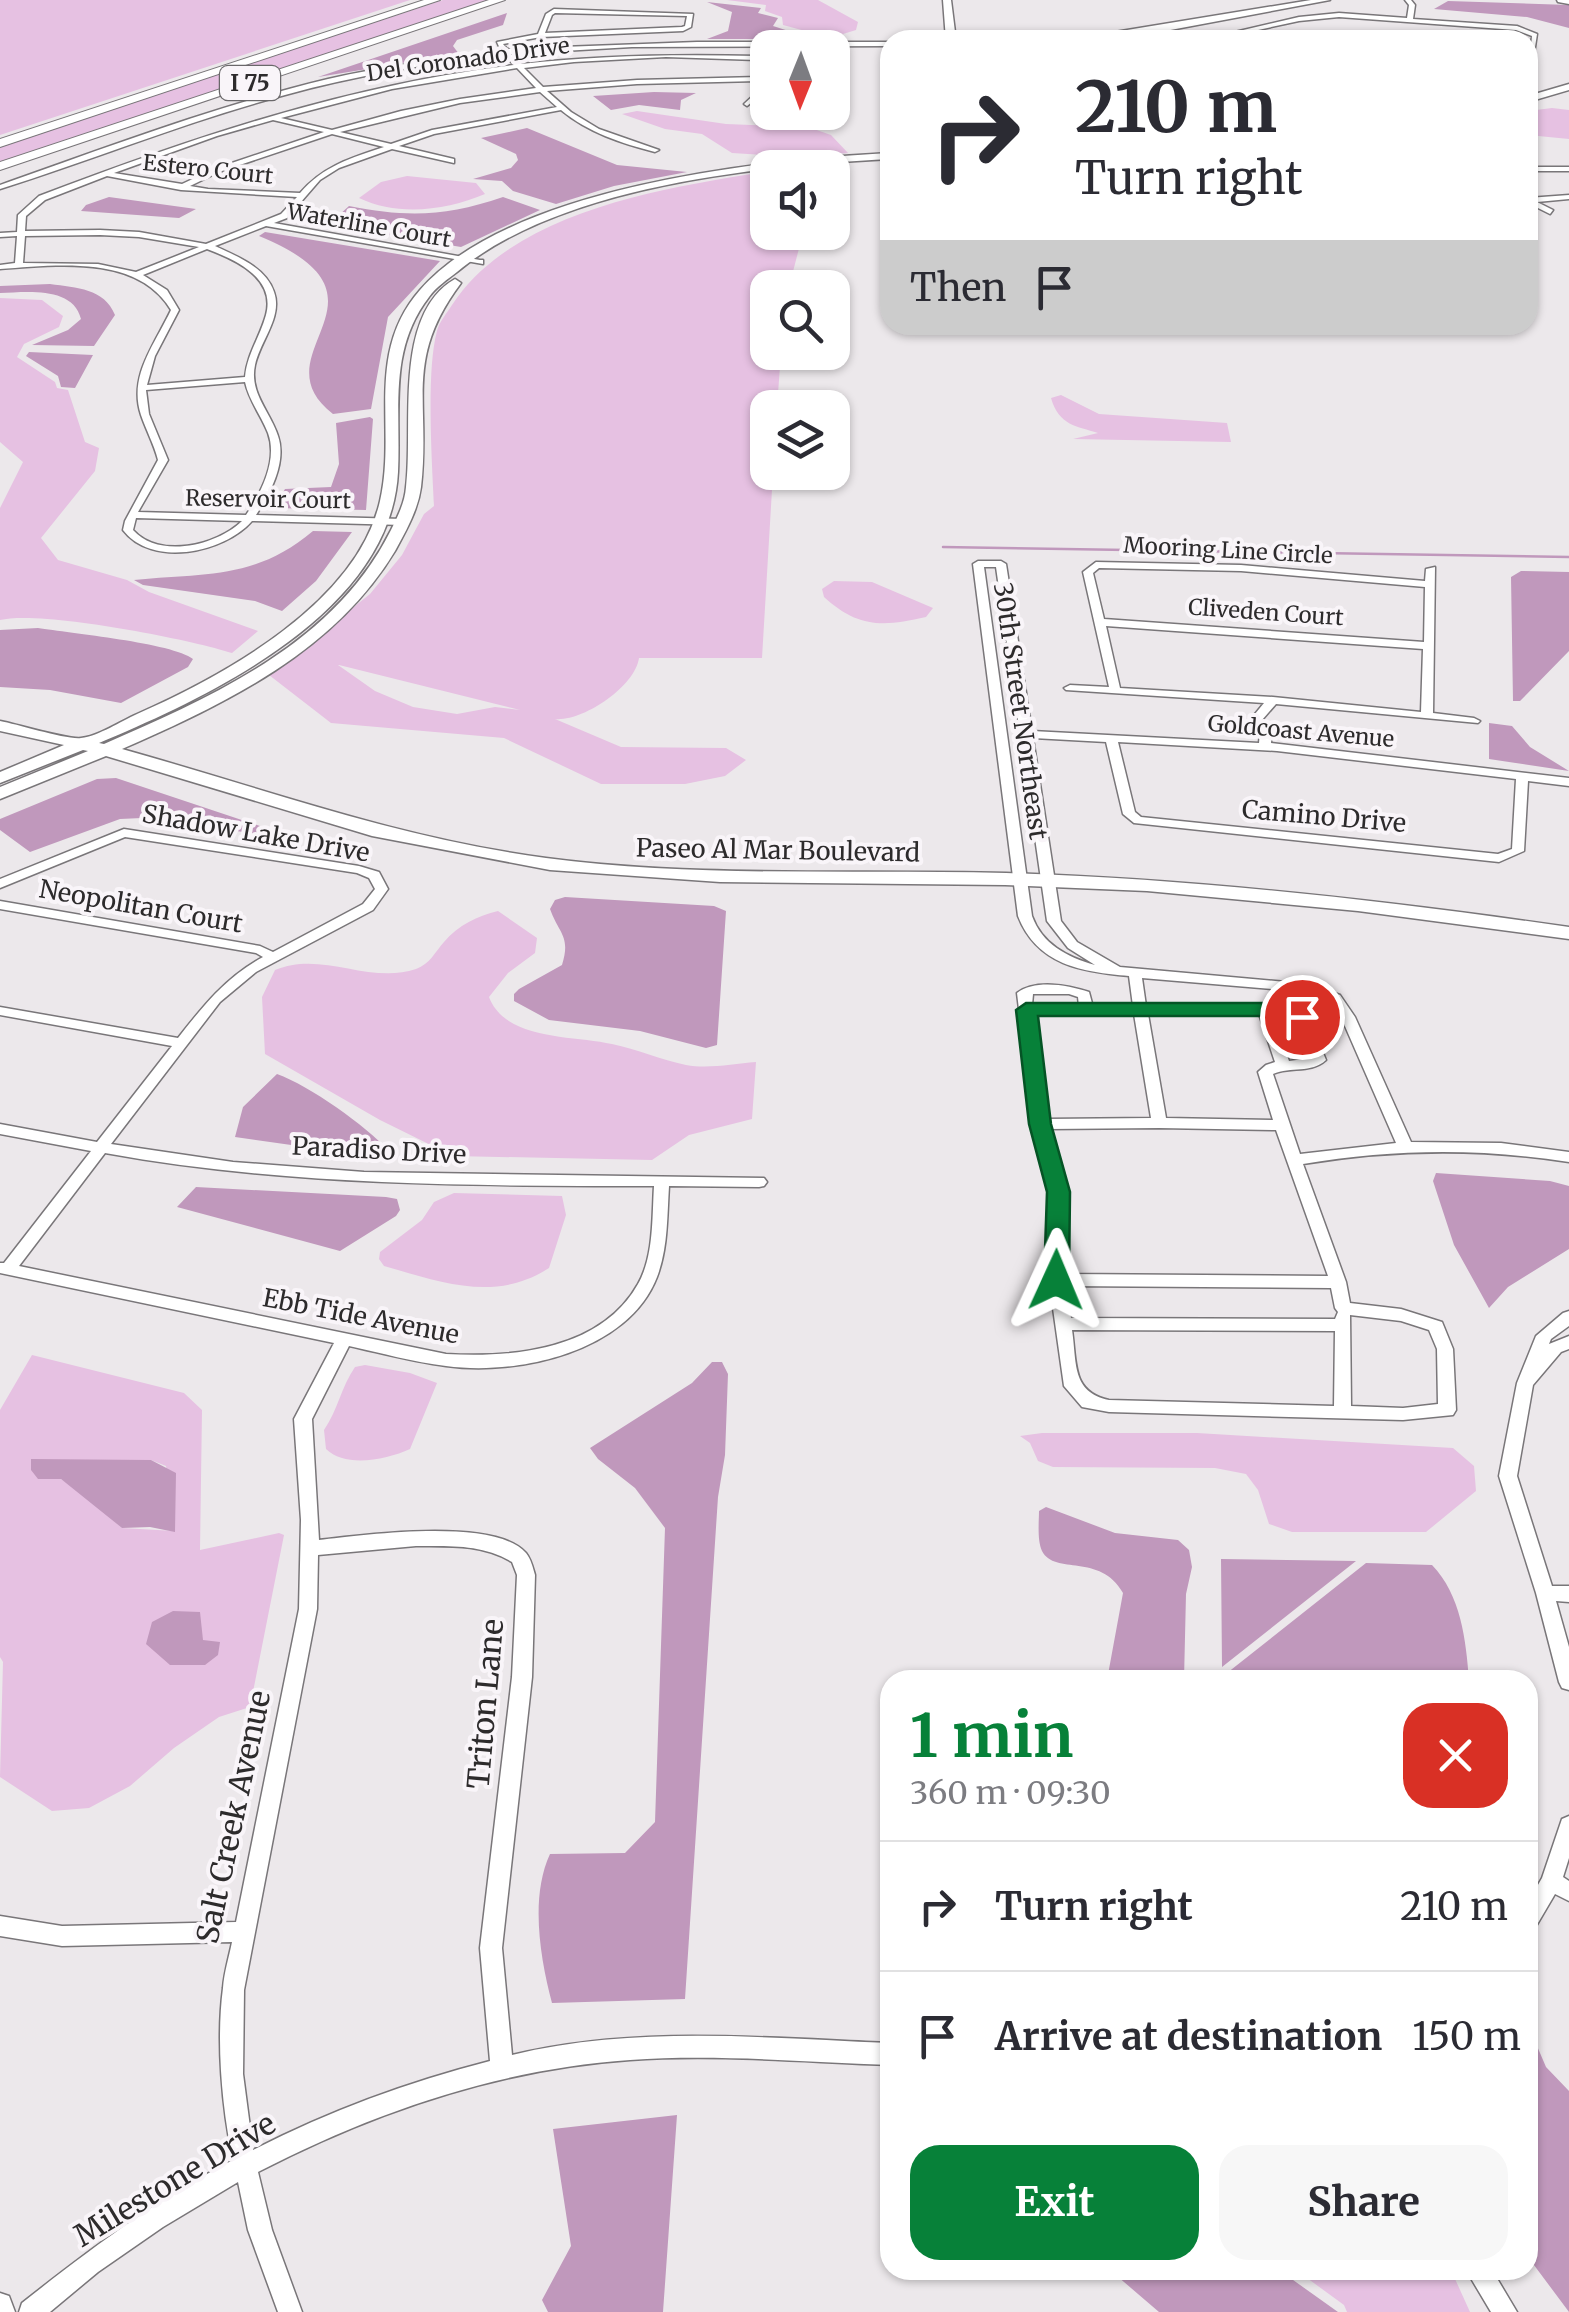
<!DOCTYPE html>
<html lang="en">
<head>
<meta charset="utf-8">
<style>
	body { margin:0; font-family:Merriweather,serif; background:#f7f7f7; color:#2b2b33; height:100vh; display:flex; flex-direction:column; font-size:38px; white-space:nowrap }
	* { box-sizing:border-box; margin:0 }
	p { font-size:32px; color:#7c7c81 }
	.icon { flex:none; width:55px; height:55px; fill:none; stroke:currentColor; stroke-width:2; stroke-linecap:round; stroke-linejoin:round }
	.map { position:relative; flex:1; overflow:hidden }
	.drawer { position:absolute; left:880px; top:1670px; width:658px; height:610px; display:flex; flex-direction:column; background:#fff; border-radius:30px; box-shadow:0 2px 8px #0004 }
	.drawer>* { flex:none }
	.guide { position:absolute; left:880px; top:30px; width:658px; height:305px; border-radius:30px; box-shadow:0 2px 8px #0004; background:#fff; color:#2b2b33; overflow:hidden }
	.needle { width:65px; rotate:181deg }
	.controls { position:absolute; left:750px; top:30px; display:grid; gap:20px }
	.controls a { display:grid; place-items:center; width:100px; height:100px; border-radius:20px; background:#fff; box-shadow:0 2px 8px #0004; font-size:50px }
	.pin { position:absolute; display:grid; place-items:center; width:85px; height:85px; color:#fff; margin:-42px; border:5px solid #fff; border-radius:50%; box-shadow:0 2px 10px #0007 }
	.me { position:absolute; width:110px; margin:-55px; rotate:1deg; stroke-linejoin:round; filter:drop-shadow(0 0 8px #0008) }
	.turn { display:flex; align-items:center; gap:35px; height:210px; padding:0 30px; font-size:45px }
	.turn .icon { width:130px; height:130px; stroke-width:2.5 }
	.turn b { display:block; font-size:70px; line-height:85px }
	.then { display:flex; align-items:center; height:95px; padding:0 30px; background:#0003; gap:20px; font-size:38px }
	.round { display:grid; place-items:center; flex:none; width:105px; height:105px; border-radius:30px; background:#f7f7f7 }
	.summary { display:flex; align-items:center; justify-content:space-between; height:170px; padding:0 30px }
	h1 { font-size:60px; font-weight:700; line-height:75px; color:#078139 }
	.action { display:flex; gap:20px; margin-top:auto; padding:20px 30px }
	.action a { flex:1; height:115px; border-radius:30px; background:#078139; color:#fff; font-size:40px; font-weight:700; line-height:115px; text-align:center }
	.action a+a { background:#f7f7f7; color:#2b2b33 }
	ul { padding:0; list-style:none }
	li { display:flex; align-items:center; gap:30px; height:130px; padding:0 30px; border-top:2px solid #e1e1e2 }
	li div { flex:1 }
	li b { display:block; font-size:38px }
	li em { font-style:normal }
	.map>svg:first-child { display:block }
</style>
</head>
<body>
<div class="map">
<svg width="1569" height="2312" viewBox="0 0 1569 2312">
	<rect width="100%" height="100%" fill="#ece8eb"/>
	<path fill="#e6c1e2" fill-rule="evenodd" d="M0 0H410L0 135Z
		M443 0H493L0 163V146Z
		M655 0H818L858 22 856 30 830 38H810L809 32 783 25 782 17 765 11 766 5 727 0Z
		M1552 108 1569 110V139L1528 135V111Z
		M637 111 726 124 808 127 831 135 848 153 795 157 732 153 702 134 665 129 622 114Z
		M758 173H767L768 232 803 233 789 287 768 288V352L781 353 777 407 768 408V472L773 473 762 658H639C635 687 582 722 555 719L621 747 726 748 746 760 725 776 685 784H601L504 738 331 723 269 675 370 594 402 555 424 514 434 506C432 462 426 371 437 331 439 322 447 313 452 305 512 213 657 189 758 173ZM338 665H339L520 710 495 707 457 714 413 707 375 691Z
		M407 176 476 183 485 194C447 210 399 217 359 198L381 182Z
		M0 298 42 300 63 316 59 327 24 344 17 357 55 382 57 388 68 390 85 442 99 448 95 471 41 538 58 560 127 580 149 592 258 631 232 653C189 639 41 610 0 620V508L23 462 0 442Z
		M1061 395 1099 414 1227 423 1231 442 1073 439 1098 433C1077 426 1059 426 1051 398Z
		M834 581 872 582 933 608 926 617C883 627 858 628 824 597L822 589Z
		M498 911 537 938 535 953 508 973 489 997C506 1041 573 1035 612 1044 637 1049 661 1060 686 1065 708 1069 733 1064 756 1062L752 1119 689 1135 652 1160 453 1156 380 1120 265 1054 262 997 275 970C322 950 369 985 416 969 430 964 435 952 444 942 458 925 478 916 498 911Z
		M454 1193 562 1196 566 1215 549 1268C495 1303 441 1282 384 1266L379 1259 380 1252 422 1220 434 1202Z
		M32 1355 184 1393 202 1410 200 1550 279 1533 284 1535 250 1707 219 1717 174 1748 130 1786 89 1808 52 1811 0 1777 3 1662 0 1657V1410ZM31 1460H151L166 1466 175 1531 122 1528 78 1490Z
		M365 1365 410 1373 437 1383 410 1449C386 1460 345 1468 326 1449L324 1430C338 1410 341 1387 355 1367Z
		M1042 1433H1197L1453 1448 1474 1466 1476 1491 1426 1532H1292L1269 1524 1258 1490 1246 1474 1215 1468 1053 1467 1038 1461 1030 1443 1020 1436Z
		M1296 2270H1451L1470 2312H1347L1344 2305Z"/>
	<path fill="#c098bc" d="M1448 1 1569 5V28L1527 17 1434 9Z
		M707 2 761 8 758 13 778 18 773 26 795 33V39H707L728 31 732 12Z
		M507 13 503 25 457 40 453 46 459 54 318 77Z
		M654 92 696 93 681 100 680 110 639 105 611 110 593 96Z
		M527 128 617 165 687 172 614 186 556 204 513 191 502 181 473 179 511 168 518 160 516 154 481 138Z
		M109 197 196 209 179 218 81 211 86 205Z
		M503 197 540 210 461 247 328 225 349 206C409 218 447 216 503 197Z
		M265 232 440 261 388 317 371 409 333 414C254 353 410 298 259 236Z
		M50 284C77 288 104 288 115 315L94 346 32 345 68 330 81 319C73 286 27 292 0 293V286Z
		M29 352 93 355 75 388 61 387 58 376 26 356Z
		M370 417 373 419 366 510 274 508 285 489 331 487 339 464 336 423Z
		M313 531 352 532 316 581 282 611 255 601 143 585 134 580C204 573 255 580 313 531Z
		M1521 571 1569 572V651L1520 701H1513L1511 577Z
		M38 628C69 633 173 643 193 659L188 667 121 703 50 690 0 687V630Z
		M1489 723 1512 726 1530 747 1569 771 1489 759Z
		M116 778 266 828 273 836 142 818 120 819 30 852 0 830V819L97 779Z
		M565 897 714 906 726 911 717 1045 706 1048 640 1031 549 1020 514 1001V994L519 989 562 965C571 936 559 934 550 909L555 900Z
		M277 1074C310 1086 365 1125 389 1151L348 1153 235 1137 243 1107Z
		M1436 1173 1550 1181 1569 1186V1249L1508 1287 1489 1308 1454 1245 1433 1181Z
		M196 1187 386 1197 397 1199 400 1210 396 1216 340 1251 177 1207Z
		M712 1362H722L728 1374 725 1455 718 1497 685 1999 552 2003C540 1958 530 1897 550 1854L625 1853 655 1822 665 1528 635 1488 598 1459 590 1448 692 1383Z
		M31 1459 151 1460 176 1473 175 1532 150 1527 122 1528 61 1479H38L31 1470Z
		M1046 1507 1115 1533 1178 1540 1189 1550 1192 1567 1186 1594 1184 1680H1107L1123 1593C1100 1552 1055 1576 1042 1551 1037 1540 1039 1522 1039 1511Z
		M1221 1559 1356 1561 1222 1667Z
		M1366 1563 1432 1565C1461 1595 1466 1640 1469 1680H1227V1673Z
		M173 1611 200 1612 203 1640 220 1642 218 1655 205 1665H170L146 1644 152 1622Z
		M1528 2039H1534L1546 2067 1569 2091V2312L1528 2257Z
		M677 2115 663 2312H548L542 2300 571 2246 553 2129Z
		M1110 2270H1279L1338 2312H1159Z"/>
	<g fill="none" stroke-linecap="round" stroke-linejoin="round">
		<path stroke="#c098bc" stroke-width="2.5" d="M943 547 1569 557"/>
		<defs>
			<path id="street" d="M1405 0H1411L1415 5 1413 19 1517 26 1537 34 1531 73 1528 75 1532 36 1516 30 1339 17 1299 21 1212 40 1209 38 1299 17 1339 13 1407 18 1409 5Z
				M554 9 693 14 691 27 683 31 541 37 503 44 507 49 697 42H890V46L632 47 511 54 521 64C600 55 678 54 758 56L766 61 764 92 747 106 744 104 758 91V81L637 84 547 91 571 112 599 129 659 150 655 152C621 143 589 133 561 110L434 134 399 146 454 159V163L392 149 339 168 320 180 287 218 274 223 480 260H483V264L266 226 215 246C236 256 266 267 274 292 283 317 260 341 255 365 249 393 270 411 278 436 287 462 270 494 256 515L403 519 408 522 403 525 252 521C224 553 152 568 123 530L125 521 158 460C154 444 146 430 141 415 128 376 155 344 171 310 138 254 56 265 0 269V265L15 263 17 236 0 237V233L17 232 18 215 39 196C194 137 349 85 514 65L504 55C430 63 357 75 285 95 188 121 95 159 0 189V185C108 147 216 106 328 79 385 66 443 58 501 51L497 42 538 34 546 14ZM555 13 687 16 685 26 682 27 545 33 552 15ZM666 57 757 60 760 62 759 77 637 80 543 87 524 68 574 62ZM517 68 536 88 460 99 401 111 332 130 281 118 392 89ZM540 92 557 107 432 130 391 144 340 132 460 103ZM273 120 324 132 214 169 182 184 114 173 217 136ZM332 134 384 147C351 158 323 166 300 193L208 189 190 186 219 172ZM107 176 181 190 297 197 281 214 206 244 139 232 100 230 25 231 26 216 45 200ZM100 235 139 237 199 247 136 272 98 264 23 263 25 236ZM207 249C236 260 276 278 266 315 260 337 247 354 245 377L147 385 155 356 179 310 167 290 143 275ZM245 382C249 401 261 415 268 433 278 460 261 493 246 515L138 512 168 460 149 414 146 390ZM136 518 242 521C216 546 159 559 133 530Z
				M1528 167H1569V171H1528Z
				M1569 195V199L1537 202 1553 210 1550 214 1528 203V198Z
				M978 561H1001L1006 564 1032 731 1259 743 1260 732 1250 720 1264 703 1066 690 1064 688 1070 685 1109 687 1083 572 1096 562 1241 565 1425 581 1426 569 1435 567 1433 713 1474 718 1480 721 1478 723 1276 704 1262 720 1272 731 1271 743 1569 778V786L1528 781 1524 851 1499 862 1134 823 1123 814 1106 742 1033 738 1061 921 1077 942 1120 967 1308 984 1340 995 1355 1017 1411 1142 1501 1143 1569 1152V1162C1480 1148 1392 1149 1303 1164L1346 1282 1350 1303 1401 1309 1442 1322 1453 1349 1456 1410 1453 1415 1403 1420 1109 1412 1082 1407 1064 1386 1049 1280 1050 1191 1033 1124 1017 993C1035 979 1068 985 1089 992L1093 1007 1133 1006 1129 976C1082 972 1037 965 1018 916L973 564ZM984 567H996L1047 921 1068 948 1095 965C1067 957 1042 944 1032 916ZM1099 568 1241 571 1425 587 1424 642 1104 619 1093 573ZM1106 626 1423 649 1421 712 1273 697 1120 688ZM1118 742 1277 751 1516 779 1512 849 1498 854 1141 817 1135 812ZM1142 978 1306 992 1330 1001 1341 1017 1396 1143 1300 1154 1273 1074C1291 1066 1311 1074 1326 1060L1307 1014 1285 1006H1146ZM1033 994H1069L1078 997 1079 1006 1032 1005ZM1033 1014H1134L1151 1118 1047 1119ZM1148 1014H1259L1275 1062 1266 1065 1258 1072 1273 1120 1166 1118ZM1272 1014H1283L1296 1020 1311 1058 1289 1061ZM1159 1128 1276 1130 1328 1276 1065 1274 1066 1191 1049 1129ZM1066 1286 1331 1288 1335 1308 1338 1312 1335 1319 1071 1318ZM1350 1315 1401 1321 1429 1330 1437 1349 1438 1404 1403 1408 1351 1406ZM1072 1330 1335 1331 1334 1406 1109 1400C1071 1392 1077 1362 1072 1330Z
				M124 829 359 866 379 872 388 889 373 910 256 972 220 1002 111 1144 233 1162 364 1172 764 1178 767 1182 764 1186 759 1187 669 1186C667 1217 668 1248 657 1277 628 1352 518 1376 446 1366 413 1362 381 1353 349 1346L312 1419 319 1540C363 1535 495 1517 526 1553 531 1559 533 1568 535 1575L532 1677 502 1948 512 2055C635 2025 765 2038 890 2043V2065C803 2062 716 2054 630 2060 499 2069 374 2112 258 2172L272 2230 302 2312H278L248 2230 238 2182 163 2227 98 2272 50 2312H19L22 2303C89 2250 157 2199 233 2160 222 2109 216 2041 223 1988 224 1973 229 1957 232 1942L62 1946 0 1936V1916L62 1926 236 1922 299 1609 301 1520 294 1419 334 1343 0 1273V1263H4L91 1151 0 1134V1124L97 1142 172 1046 0 1015V1007L178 1038C203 1006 226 977 263 957L256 953 0 909V901L260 946 273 952 363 904 375 889 369 878 357 873 125 837 0 888V879ZM105 1153C286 1186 470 1186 654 1186 652 1218 654 1256 638 1284 601 1350 513 1358 446 1354L19 1266ZM416 1546C449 1546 483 1544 512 1562L517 1575 512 1677 480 1948 490 2061C408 2082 329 2111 253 2150L243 2074 244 1990 317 1609 318 1555Z
				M1569 1311V1326L1551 1339 1549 1344 1569 1336V1349L1561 1352 1533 1385 1517 1476 1552 1586H1569V1602L1556 1601 1569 1647V1690L1562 1688 1559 1682 1536 1593 1499 1476 1517 1383 1536 1336 1563 1313Z
				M1569 1816V1858L1563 1877 1569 1881V1901L1555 1894 1535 1928 1528 1931V1902L1542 1878 1562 1819Z
				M1466 2270H1492L1517 2312H1491Z
				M0 2293 9 2296 15 2312H0Z"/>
			<path id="secondary" d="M943 0H951L956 40H946Z
				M1311 0H1330L1149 34 1066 40Z
				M1557 0H1569V4L1558 2Z
				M1569 84V90L1528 102V96Z
				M890 153V159C760 166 561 185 457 272 448 279 436 287 429 297 388 350 401 410 398 472 391 612 211 696 99 743L104 744C214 696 335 643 391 530 398 516 405 502 406 487 414 428 392 315 455 279L461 283C403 360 431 402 421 487 418 510 406 531 395 551 334 652 227 703 122 749 266 789 396 838 546 858 698 878 852 869 1006 873 1195 879 1382 900 1569 927V939L1358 911 1147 891 1005 885 720 882 550 870 372 836 106 756 0 799V787L88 751 83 750 0 783V772L64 745 0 731V721C17 724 67 740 81 738 99 736 121 721 137 714 225 675 357 603 380 501 397 429 364 354 420 290 510 187 759 160 890 153Z"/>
			<path id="highway" d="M424 0H440L0 147V139Z
				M489 0H505L0 170V162Z"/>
		</defs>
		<use href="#street" stroke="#797679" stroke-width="3"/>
		<use href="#secondary" stroke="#797679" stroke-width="3"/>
		<use href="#highway" stroke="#797679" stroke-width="2"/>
		<use href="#street" fill="#fff" fill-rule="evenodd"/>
		<use href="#secondary" fill="#fff" fill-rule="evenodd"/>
		<use href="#highway" fill="#fff" fill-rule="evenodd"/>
	</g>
	<path fill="#078139" stroke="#055425" stroke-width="2.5" d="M1026 1003H1285L1313 1017 1302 1024 1282 1016H1038L1051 1124 1070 1192 1069 1280 1056 1289 1044 1280 1047 1192 1029 1124 1016 1010Z"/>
	<g text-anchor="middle" stroke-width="8" stroke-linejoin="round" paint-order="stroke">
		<g font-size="22" fill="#2d2b2c" stroke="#f9f5f9">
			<text transform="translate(468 59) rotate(-8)" y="8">Del Coronado Drive</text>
			<text transform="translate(208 169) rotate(6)" y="8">Estero Court</text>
			<text transform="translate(369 225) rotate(10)" y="8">Waterline Court</text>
			<text transform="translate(268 499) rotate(1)" y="8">Reservoir Court</text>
			<text transform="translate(1228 550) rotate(3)" y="8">Mooring Line Circle</text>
			<text transform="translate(1266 612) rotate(4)" y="8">Cliveden Court</text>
			<text transform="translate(1301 731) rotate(5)" y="8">Goldcoast Avenue</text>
		</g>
		<rect fill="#f9f5f9" stroke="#6a686a" stroke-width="2.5" x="220" y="66" width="60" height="34" rx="8"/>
		<g font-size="22" font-weight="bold" fill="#2d2b2c">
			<text x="250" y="91">I 75</text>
		</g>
		<g font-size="25" fill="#2d2b2c" stroke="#f9f5f9">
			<text transform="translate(1021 711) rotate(82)" y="9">30th Street Northeast</text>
			<text transform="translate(1324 816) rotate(5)" y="9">Camino Drive</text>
			<text transform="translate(256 833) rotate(10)" y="9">Shadow Lake Drive</text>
			<text transform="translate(778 850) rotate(1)" y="9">Paseo Al Mar Boulevard</text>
			<text transform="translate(141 906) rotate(10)" y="9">Neopolitan Court</text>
			<text transform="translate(379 1150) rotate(3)" y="9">Paradiso Drive</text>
			<text transform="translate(361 1316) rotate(11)" y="9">Ebb Tide Avenue</text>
		</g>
		<g font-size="30" fill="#2d2b2c" stroke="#f9f5f9">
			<text transform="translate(486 1704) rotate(-85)" y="10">Triton Lane</text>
			<text transform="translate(234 1817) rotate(-78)" y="10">Salt Creek Avenue</text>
			<text transform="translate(175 2180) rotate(-31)" y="10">Milestone Drive</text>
		</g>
	</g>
</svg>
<div class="controls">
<a><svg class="needle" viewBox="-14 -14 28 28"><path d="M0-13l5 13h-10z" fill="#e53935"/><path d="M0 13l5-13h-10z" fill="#7c7c81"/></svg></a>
<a><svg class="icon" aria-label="sound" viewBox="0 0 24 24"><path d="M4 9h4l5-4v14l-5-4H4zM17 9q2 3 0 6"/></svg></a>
<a><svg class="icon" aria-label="search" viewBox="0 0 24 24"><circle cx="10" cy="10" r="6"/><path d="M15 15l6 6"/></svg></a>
<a><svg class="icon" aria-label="layers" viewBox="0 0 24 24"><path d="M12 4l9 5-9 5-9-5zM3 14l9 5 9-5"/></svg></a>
</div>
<div class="pin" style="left:1302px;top:1017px;background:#d93025"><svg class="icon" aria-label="arrive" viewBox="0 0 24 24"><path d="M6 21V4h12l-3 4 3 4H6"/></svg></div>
<svg class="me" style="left:1056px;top:1280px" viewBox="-20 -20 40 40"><path d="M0-17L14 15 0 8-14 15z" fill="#078139" stroke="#fff" stroke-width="4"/></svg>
<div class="guide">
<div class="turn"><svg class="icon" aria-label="right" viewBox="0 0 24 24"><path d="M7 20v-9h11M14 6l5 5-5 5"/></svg><div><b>210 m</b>Turn right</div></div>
<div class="then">Then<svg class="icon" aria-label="arrive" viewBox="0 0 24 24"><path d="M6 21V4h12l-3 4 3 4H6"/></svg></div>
</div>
<section class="drawer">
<div class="summary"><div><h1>1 min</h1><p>360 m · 09:30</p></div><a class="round" style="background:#d93025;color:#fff"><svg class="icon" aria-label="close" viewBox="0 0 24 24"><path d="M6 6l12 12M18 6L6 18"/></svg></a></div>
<ul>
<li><svg class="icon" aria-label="right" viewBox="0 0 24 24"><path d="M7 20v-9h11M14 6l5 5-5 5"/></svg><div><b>Turn right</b></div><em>210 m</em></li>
<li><svg class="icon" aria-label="arrive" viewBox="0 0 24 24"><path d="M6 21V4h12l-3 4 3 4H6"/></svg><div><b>Arrive at destination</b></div><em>150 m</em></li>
</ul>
<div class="action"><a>Exit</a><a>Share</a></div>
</section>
</div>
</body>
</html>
